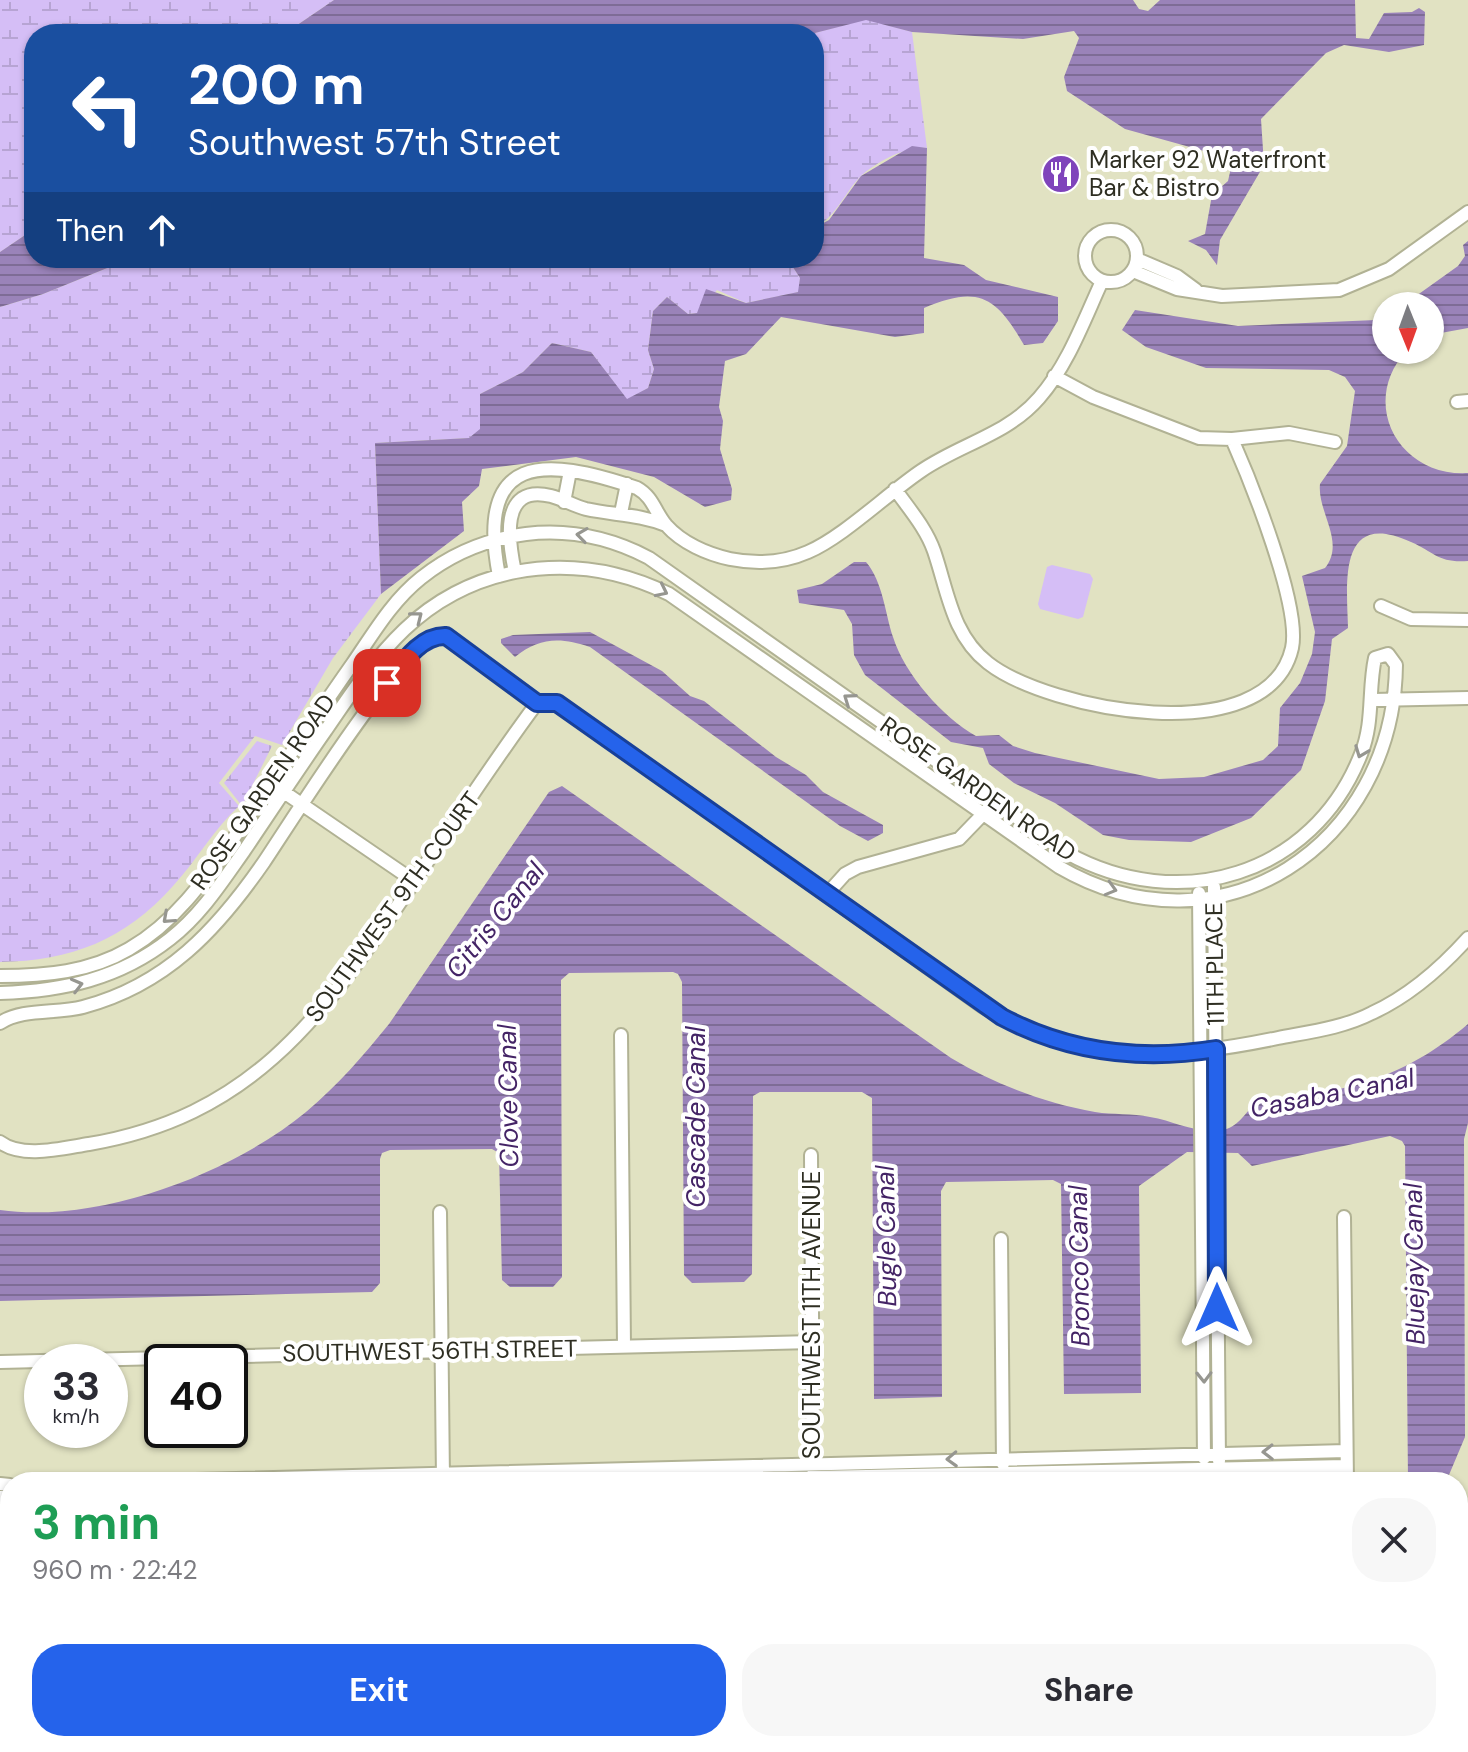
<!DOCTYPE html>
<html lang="en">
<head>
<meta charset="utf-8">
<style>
	body { margin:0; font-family:"DM Sans",sans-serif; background:#f7f7f7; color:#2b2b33; height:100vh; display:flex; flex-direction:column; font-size:30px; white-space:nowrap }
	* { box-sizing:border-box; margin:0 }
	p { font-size:26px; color:#7c7c81 }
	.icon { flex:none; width:44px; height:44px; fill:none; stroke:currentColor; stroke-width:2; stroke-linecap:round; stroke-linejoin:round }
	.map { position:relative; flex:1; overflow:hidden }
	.panel { position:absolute; left:0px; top:1472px; width:1468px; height:280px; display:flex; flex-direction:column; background:#fff; border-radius:32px 32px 0 0; box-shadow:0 2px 6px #0004 }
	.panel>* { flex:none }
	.banner { position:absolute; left:24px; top:24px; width:800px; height:244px; border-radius:32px; box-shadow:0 2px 6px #0004; background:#1a4fa0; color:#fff; overflow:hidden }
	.needle { width:52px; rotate:179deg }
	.fabs { position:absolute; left:1372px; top:292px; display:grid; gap:16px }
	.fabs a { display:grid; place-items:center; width:72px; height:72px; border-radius:50%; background:#fff; box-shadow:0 2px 6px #0004; font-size:40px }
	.speed { position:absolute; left:24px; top:1344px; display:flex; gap:16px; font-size:40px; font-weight:700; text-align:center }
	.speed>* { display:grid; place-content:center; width:104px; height:104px; border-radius:50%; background:#fff; box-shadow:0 2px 6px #0004; line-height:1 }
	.speed small { font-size:20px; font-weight:400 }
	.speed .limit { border:4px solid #111; border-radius:12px; background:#fff; color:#111 }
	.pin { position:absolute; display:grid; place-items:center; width:68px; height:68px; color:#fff; margin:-34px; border-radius:16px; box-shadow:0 4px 12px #0006 }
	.me { position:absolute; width:88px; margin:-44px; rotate:0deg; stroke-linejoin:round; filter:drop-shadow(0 0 6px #0008) }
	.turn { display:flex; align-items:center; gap:28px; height:168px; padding:0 32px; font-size:36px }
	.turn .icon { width:104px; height:104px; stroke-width:2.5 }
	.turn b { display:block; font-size:56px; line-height:68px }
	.then { display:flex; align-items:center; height:76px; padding:0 32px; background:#0003; gap:16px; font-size:30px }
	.round { display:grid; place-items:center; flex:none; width:84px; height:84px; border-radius:32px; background:#f7f7f7 }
	.head { display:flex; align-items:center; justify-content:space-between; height:136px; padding:0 32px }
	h1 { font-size:48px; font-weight:700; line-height:60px; color:#1e9e55 }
	.primary-button { display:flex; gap:16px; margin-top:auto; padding:16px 32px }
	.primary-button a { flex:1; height:92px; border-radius:32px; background:#2563eb; color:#fff; font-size:32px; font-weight:700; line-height:92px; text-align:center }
	.primary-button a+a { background:#f7f7f7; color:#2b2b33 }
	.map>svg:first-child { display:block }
</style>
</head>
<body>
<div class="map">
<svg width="1468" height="1752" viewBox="0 0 1468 1752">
	<defs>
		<pattern id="wetland-marsh" width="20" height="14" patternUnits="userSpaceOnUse" patternTransform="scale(2)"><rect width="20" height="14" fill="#d5bef6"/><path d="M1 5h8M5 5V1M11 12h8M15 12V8" fill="none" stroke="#b7a4d3"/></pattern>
		<pattern id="water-rules" width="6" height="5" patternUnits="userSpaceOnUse" patternTransform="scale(2)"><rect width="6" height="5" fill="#9a83b9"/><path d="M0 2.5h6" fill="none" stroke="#7e6c96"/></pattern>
	</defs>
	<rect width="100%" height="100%" fill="#e1e2c2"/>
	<path fill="#d5bef6" d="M1052 565 1090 574 1093 579 1083 617 1078 619 1040 609 1038 604 1047 567Z"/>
	<path fill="url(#wetland-marsh)" d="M0 0H334L284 34H34V229L0 252Z
		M866 19 912 32 927 148C906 146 876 162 860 177 843 195 837 216 814 228V34H811Z
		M132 258H787L800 278 799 292 746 303 717 290 697 313 688 314 667 297 653 311 648 350 654 369 648 388 627 400 591 352 552 343 523 372 480 394V430L469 438 375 443 381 594 333 658 282 745 255 736 219 783 239 806C213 830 197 860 173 886 125 940 71 961 0 962V307L43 294Z
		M257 741 272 746 242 806 224 783Z"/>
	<path fill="url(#water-rules)" d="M334 0H1133L1139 9 1148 11 1160 0H1355L1356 38 1369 39 1384 13 1412 12 1419 8 1425 12 1424 45 1389 52 1344 45 1326 53 1261 119 1264 165 1220 240 1217 265 1206 250 1188 241 1205 234 1212 195 1228 181 1233 159 1125 129 1067 91 1064 77 1079 38 1074 31 1023 39 912 32 866 20 811 34H284Z
		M912 146 927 148 924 258 964 265 986 280 1058 297V321L1043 343 1024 345C996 296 978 285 924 308V333L895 337 781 317 746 354 725 361 719 407 723 421 720 449 732 489 731 500 705 507 654 477 576 457 482 469 479 486 462 502 464 531 381 594 375 443 469 438 480 429V394L523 372 552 343 591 352 627 399 648 388 654 369 648 350 653 311 667 297 688 314 697 313 706 289 746 303 798 292 800 278 787 258H814V228L829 220 861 176Z
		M34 229V258H132L43 294 0 307V252Z
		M1468 241V328L1430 335V306H1402L1458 266 1465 256 1463 245Z
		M1135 310 1238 326 1376 320 1386 316V350H1407C1358 403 1399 477 1468 473V561C1438 563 1436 553 1411 542 1337 508 1347 584 1348 628L1332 639 1325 701 1301 770 1251 818 1191 842 1129 840 1103 835 1055 803 1014 783 989 764 983 748 951 742 865 675 854 655 852 624 844 610 799 603 797 590 822 584 854 562H866C883 582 885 613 893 637 904 673 943 718 976 736L999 735 1013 746 1035 753 1159 779 1204 777 1263 760 1278 746 1280 708 1300 683 1312 654 1315 632 1302 576 1325 568C1346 542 1317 512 1320 484L1347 446 1355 391 1345 377 1329 370 1206 368 1146 347 1122 330Z
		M590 632 662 671 690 696 704 701 776 757 806 775 823 792 883 825V833L868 841 840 826 590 647C561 637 539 637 515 657L501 643V639L513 635Z
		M562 786 951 1058C995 1084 1043 1103 1095 1112 1113 1115 1132 1113 1150 1117 1175 1121 1195 1134 1222 1130 1237 1128 1245 1114 1254 1104 1343 1090 1397 1084 1468 1024V1123L1464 1139 1465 1437 1446 1482H1408L1405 1146 1402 1141 1390 1136 1252 1166 1238 1153 1187 1152 1139 1186 1141 1393 1064 1394 1061 1184 1053 1180 946 1182 941 1191 942 1397 874 1399 872 1098 862 1092H760L753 1096 752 1274 744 1282 692 1283 684 1275 682 982 678 974 673 972 569 973 561 980 562 1277 553 1287H510L502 1280 499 1153 492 1149 390 1150 382 1153 380 1159V1283L372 1292 0 1301V1210C98 1224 231 1174 306 1112 338 1085 363 1056 389 1024L549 792Z"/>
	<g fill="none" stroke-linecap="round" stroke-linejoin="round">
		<defs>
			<path id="minor" d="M1085 256a26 26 0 1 1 52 0a26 26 0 1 1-52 0Z
				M1137 259 1177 276 1196 290
				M1133 271 1177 289 1222 296 1339 290 1389 269 1468 212
				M1457 402 1468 401
				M1232 439 1289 433 1335 442
				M895 489C909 509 926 528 934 551 948 592 952 635 988 663 1048 710 1268 753 1292 648 1301 606 1251 482 1232 439L1199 438 1093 397 1054 376
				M564 502 570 471
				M621 513 627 484
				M515 572C509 544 498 483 551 496 563 499 574 506 586 509 613 515 639 514 666 525
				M499 576C475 453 543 456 637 488 653 497 655 512 666 525 682 543 707 554 730 559 755 564 783 563 808 552 843 537 887 494 921 471 960 444 1007 435 1039 398 1068 365 1084 320 1102 281
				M1381 606 1411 619 1468 620
				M1373 700 1468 698
				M537 703H557L982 1006C1083 1064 1168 1061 1278 1038 1309 1032 1343 1028 1372 1013 1409 996 1441 968 1468 938
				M278 788 414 881
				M1214 887 1219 1461
				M1199 893 1204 1458
				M827 894 845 874 858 867 959 839 987 810
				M0 976C45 976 90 972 129 949 174 923 204 881 233 839 273 781 312 721 353 663 373 634 392 601 421 578 451 554 487 539 526 534 569 529 611 538 649 558L1067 853C1179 915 1313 876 1361 754 1374 722 1368 690 1375 658L1388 654 1396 665C1394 845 1221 961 1059 867L669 594C620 570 568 562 515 572 420 591 377 655 326 730 298 770 271 811 244 851 222 882 201 915 170 939 119 979 63 991 0 993
				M0 1023C22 1008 57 1014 83 1007 166 985 217 930 264 862 289 825 404 641 437 636 445 634 452 640 459 644L537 703
				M621 1035 624 1346
				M0 1142C22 1159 63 1148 89 1144 248 1117 318 1022 403 898 447 833 490 766 537 703
				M811 1155 813 1469
				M440 1212 443 1479
				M1344 1217 1347 1482
				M1001 1239 1003 1464
				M0 1362 813 1342
				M114 1482 1346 1451
				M578 1482 1346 1466
				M0 1484 10 1485
				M0 1497H10
				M31 1742V1752
				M46 1742V1752
				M920 1745 1000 1744
				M769 1750 846 1748
				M346 1752H356
				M1117 1752 1135 1743 1172 1742"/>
		</defs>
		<use href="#minor" stroke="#b1b294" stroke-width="16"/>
		<use href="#minor" stroke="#fff" stroke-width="12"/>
	</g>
	<defs><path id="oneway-chevron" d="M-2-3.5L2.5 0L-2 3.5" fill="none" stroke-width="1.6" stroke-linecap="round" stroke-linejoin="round" transform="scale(2)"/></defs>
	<g stroke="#969690">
		<use href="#oneway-chevron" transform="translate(582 535) rotate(-172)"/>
		<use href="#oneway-chevron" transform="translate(662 591) rotate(26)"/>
		<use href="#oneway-chevron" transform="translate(417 617) rotate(-38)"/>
		<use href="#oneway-chevron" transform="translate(849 699) rotate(-145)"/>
		<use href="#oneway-chevron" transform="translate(1361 752) rotate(111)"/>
		<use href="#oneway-chevron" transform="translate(1111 889) rotate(16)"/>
		<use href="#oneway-chevron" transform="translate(168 918) rotate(138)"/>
		<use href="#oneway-chevron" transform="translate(77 985) rotate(-14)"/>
		<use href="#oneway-chevron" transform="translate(1204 1377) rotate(89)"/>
		<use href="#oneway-chevron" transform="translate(1268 1452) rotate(179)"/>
		<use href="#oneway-chevron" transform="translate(952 1459) rotate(178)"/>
	</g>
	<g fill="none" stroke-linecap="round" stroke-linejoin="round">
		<defs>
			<path id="route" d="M387 683C402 664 420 635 446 636L537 703H557L1002 1017C1070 1053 1142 1061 1216 1049L1217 1308"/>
		</defs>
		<use href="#route" stroke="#184099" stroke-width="20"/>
		<use href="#route" stroke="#2563eb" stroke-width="14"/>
	</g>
	<defs>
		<symbol id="restaurant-disc" viewBox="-11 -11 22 22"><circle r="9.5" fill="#7f44bb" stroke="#fff"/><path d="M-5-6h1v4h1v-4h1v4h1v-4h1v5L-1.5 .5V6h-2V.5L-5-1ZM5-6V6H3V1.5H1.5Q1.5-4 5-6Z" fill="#fff"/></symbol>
	</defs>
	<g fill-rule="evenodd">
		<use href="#restaurant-disc" x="1039" y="152" width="44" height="44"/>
	</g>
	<g text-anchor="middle" stroke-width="8" stroke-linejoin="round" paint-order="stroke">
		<g font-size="24" fill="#2e2e22" stroke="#fff" text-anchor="start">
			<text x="1089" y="168">Marker 92 Waterfront<tspan x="1089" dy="28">Bar &amp; Bistro</tspan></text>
		</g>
		<g font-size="24" fill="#2e2e22" stroke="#fff">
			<text transform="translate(978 789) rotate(35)" y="8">ROSE GARDEN ROAD</text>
			<text transform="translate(263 792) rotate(-55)" y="8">ROSE GARDEN ROAD</text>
			<text transform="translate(393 907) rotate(-54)" y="8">SOUTHWEST 9TH COURT</text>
			<text transform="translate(1215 964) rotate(-91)" y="8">11TH PLACE</text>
			<text transform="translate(812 1315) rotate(-90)" y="8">SOUTHWEST 11TH AVENUE</text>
			<text transform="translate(430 1351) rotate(-1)" y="8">SOUTHWEST 56TH STREET</text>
		</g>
		<g font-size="26" font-style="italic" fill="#442466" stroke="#fff">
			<text transform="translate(495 920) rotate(-51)" y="9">Citris Canal</text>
			<text transform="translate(1332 1093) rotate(-11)" y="9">Casaba Canal</text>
			<text transform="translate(508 1096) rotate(-91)" y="9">Clove Canal</text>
			<text transform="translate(696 1117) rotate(-90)" y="9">Cascade Canal</text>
			<text transform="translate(886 1236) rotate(-91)" y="9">Bugle Canal</text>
			<text transform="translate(1414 1264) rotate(-91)" y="9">Bluejay Canal</text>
			<text transform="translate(1079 1266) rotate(-91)" y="9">Bronco Canal</text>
		</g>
	</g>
</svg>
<div class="fabs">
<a><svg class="needle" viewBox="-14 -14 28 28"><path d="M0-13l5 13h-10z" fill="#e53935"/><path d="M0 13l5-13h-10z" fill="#7c7c81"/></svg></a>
</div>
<div class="speed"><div>33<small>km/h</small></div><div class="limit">40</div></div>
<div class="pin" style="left:387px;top:683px;background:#d93025"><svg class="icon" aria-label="arrive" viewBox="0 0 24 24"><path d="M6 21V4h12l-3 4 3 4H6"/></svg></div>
<svg class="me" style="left:1217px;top:1308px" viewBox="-20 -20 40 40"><path d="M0-17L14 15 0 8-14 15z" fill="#2563eb" stroke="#fff" stroke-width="4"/></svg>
<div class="banner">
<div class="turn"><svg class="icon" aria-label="left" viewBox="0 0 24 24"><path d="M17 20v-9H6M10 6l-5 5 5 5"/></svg><div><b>200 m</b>Southwest 57th Street</div></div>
<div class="then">Then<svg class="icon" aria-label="ahead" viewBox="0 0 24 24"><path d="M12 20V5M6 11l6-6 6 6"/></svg></div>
</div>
<section class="panel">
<div class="head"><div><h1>3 min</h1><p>960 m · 22:42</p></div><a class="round"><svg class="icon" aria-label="close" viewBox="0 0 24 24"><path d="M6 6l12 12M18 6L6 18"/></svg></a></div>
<div class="primary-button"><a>Exit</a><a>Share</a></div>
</section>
</div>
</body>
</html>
